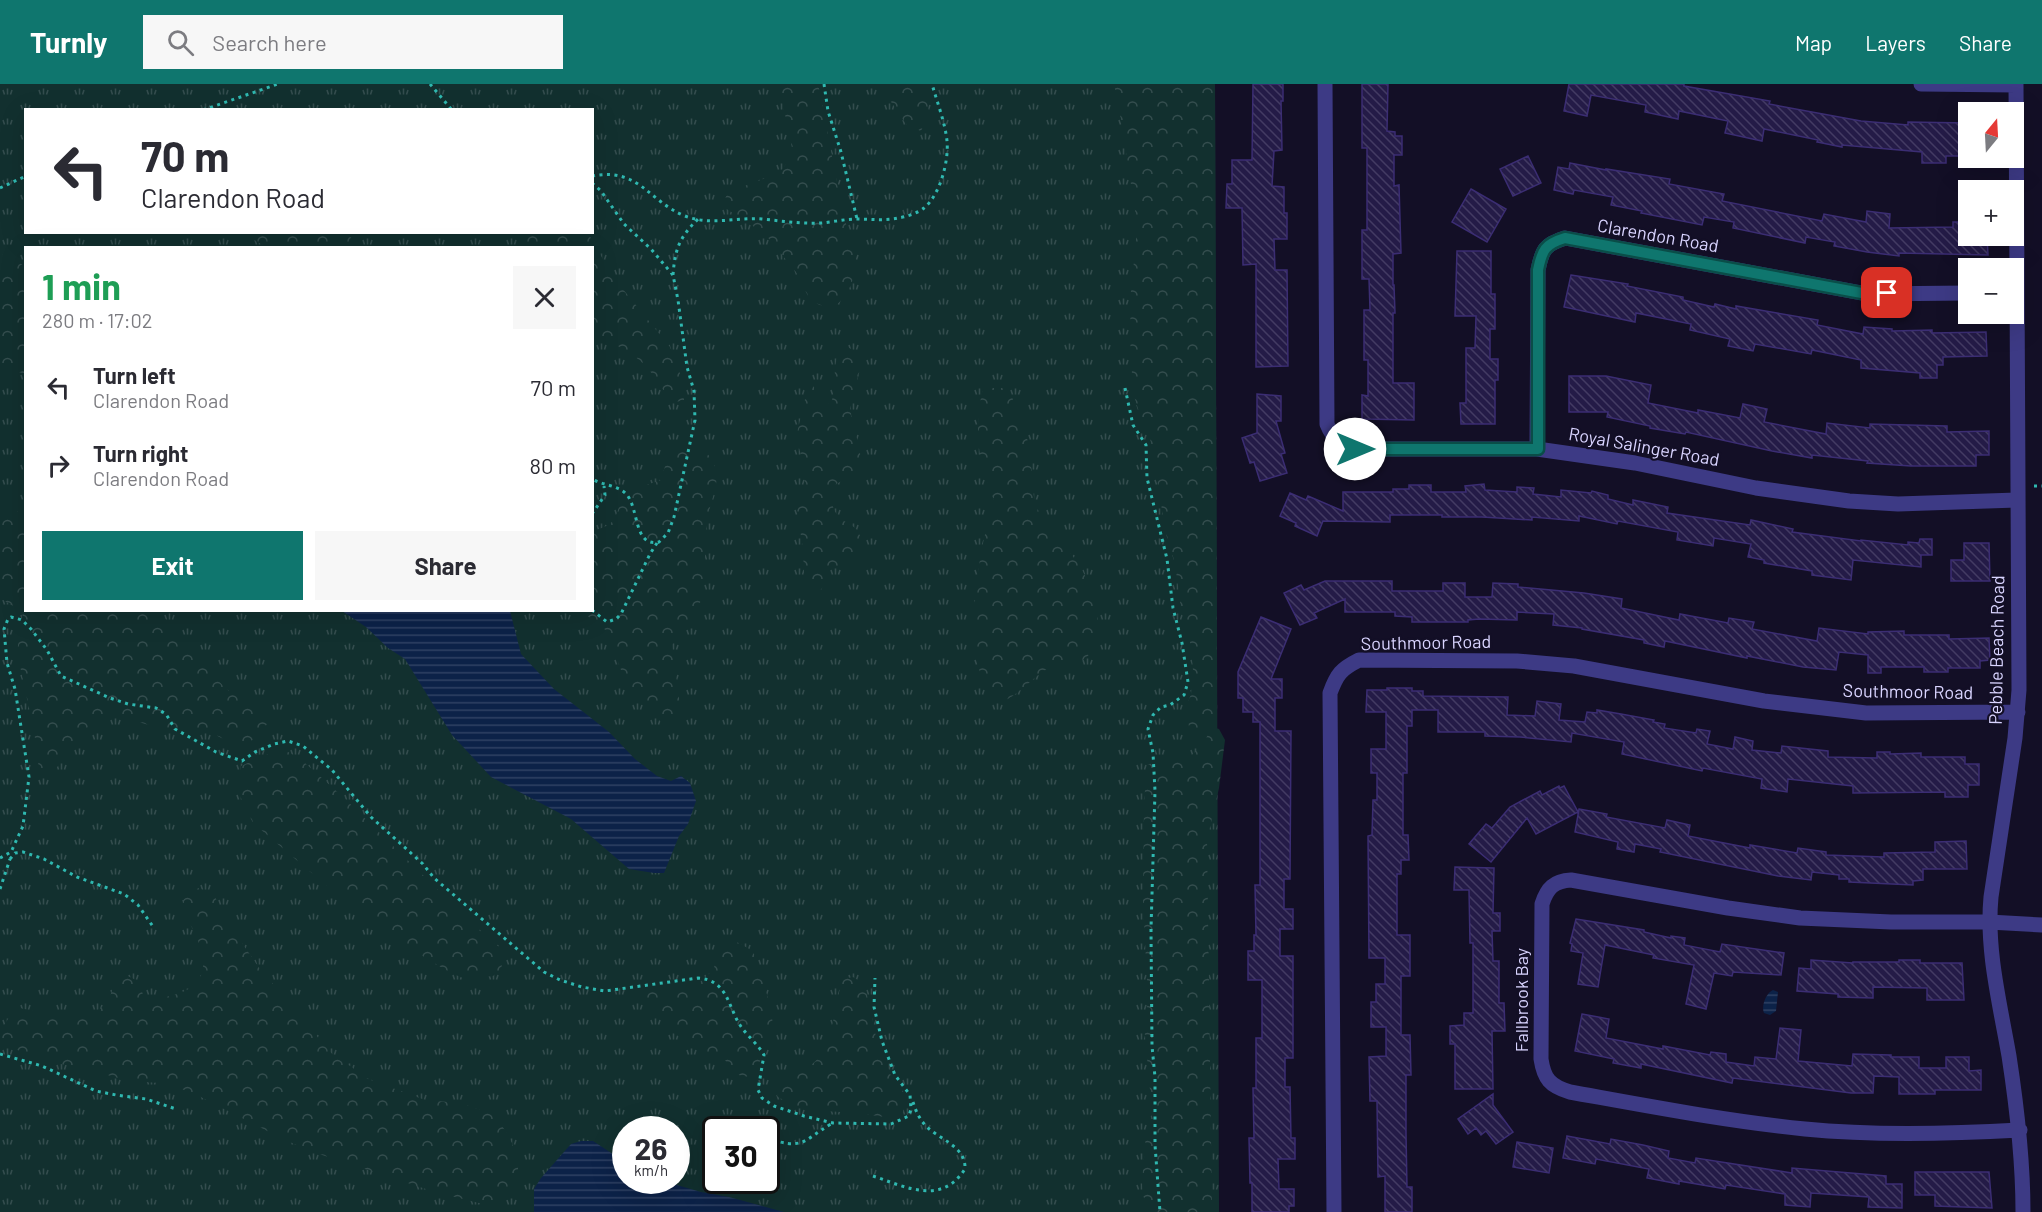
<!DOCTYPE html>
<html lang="en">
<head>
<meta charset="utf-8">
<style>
	body { margin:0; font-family:Barlow,sans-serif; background:#f7f7f7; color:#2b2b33; height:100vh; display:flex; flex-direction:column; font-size:22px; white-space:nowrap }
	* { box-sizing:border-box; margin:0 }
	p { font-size:20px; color:#7c7c81 }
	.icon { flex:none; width:33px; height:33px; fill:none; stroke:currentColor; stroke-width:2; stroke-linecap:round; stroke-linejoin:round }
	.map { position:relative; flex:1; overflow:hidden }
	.panel { position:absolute; left:24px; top:162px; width:570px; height:366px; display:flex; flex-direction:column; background:#fff; border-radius:0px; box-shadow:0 6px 24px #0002 }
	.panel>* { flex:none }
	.banner { position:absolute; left:24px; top:24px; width:570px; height:126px; border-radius:0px; box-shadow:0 6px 24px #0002; background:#fff; color:#2b2b33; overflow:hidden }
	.needle { width:39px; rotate:18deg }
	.controls { position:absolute; left:1958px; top:18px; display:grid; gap:12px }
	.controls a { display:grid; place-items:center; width:66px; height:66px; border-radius:0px; background:#fff; box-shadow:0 6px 24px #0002; font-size:30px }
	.speed { position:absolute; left:612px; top:1032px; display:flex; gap:12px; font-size:30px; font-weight:700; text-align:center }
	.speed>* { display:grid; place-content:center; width:78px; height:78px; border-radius:50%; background:#fff; box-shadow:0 6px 24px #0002; line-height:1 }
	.speed small { font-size:15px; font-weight:400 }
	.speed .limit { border:3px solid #111; border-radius:9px; background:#fff; color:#111 }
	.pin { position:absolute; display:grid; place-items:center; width:51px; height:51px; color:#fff; margin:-26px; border-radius:12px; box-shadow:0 3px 9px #0006 }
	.me { position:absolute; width:66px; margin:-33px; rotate:90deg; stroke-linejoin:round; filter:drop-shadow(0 0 4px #0008) }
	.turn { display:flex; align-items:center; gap:21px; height:126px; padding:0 18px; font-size:27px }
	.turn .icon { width:78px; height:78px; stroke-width:2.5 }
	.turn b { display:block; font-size:42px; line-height:51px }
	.round { display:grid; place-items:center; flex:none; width:63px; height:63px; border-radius:0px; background:#f7f7f7 }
	.head { display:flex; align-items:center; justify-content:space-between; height:102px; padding:0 18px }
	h1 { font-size:36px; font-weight:700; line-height:45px; color:#1e9e55 }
	.cta { display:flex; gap:12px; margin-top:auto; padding:12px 18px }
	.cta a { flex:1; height:69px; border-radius:0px; background:#0f766e; color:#fff; font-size:24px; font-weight:700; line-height:69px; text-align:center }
	.cta a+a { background:#f7f7f7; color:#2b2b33 }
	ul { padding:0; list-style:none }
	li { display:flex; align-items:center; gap:18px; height:78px; padding:0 18px }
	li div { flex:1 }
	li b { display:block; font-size:22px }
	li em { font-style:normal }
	header { display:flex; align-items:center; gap:36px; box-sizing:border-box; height:84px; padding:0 30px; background:#0f766e; color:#fff }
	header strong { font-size:28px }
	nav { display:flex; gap:33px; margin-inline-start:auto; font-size:21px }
	.search { width:420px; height:54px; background:#f7f7f7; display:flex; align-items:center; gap:15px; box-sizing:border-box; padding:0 21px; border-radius:0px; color:#7c7c81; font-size:22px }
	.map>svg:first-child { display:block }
</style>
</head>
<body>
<header>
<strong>Turnly</strong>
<div class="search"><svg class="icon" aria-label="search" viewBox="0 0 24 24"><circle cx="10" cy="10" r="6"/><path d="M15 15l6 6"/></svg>Search here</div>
<nav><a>Map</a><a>Layers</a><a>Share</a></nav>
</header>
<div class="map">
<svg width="2042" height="1128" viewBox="0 0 2042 1128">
	<defs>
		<pattern id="grass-tufts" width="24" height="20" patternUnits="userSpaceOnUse" patternTransform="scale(1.5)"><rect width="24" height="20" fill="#12302f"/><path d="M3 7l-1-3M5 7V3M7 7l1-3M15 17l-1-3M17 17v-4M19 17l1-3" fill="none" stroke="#344d4e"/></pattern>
		<pattern id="forest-crowns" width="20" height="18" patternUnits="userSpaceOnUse" patternTransform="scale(1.5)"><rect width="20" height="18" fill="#12302f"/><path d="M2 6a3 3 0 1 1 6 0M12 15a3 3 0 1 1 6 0" fill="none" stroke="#344d4e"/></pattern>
		<pattern id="water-rules" width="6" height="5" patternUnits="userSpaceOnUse" patternTransform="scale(1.5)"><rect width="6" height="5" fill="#0c2248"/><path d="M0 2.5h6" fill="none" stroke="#2f4163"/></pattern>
		<pattern id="building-back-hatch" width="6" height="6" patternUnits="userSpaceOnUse" patternTransform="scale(1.5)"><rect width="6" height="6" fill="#241b47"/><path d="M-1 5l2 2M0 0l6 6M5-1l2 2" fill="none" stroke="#433b63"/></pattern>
	</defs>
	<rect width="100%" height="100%" fill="#130f26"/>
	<path fill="url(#grass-tufts)" fill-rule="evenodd" d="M0 0H1215L1219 1128H0ZM26 26H592V148H26ZM26 164H592V526H26ZM626 1046H676V1096H626ZM716 1046H766V1096H716Z"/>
	<path fill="url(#forest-crowns)" d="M775 0H818C827 39 832 79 841 117 843 127 845 139 849 148 852 156 856 161 856 170 857 192 849 213 831 225L815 219 808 212 796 188 765 150 722 122 728 108 780 89 793 69 782 16Z
		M879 0H925L929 29 921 47 908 42 904 37Z
		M1114 0H1215L1217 628 1196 659 1190 649 1186 624 1191 610 1193 586 1191 562 1181 525 1175 479 1166 450 1150 354 1142 337 1133 309 1130 253 1131 205 1136 159V133L1121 36Z
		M528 148 588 149 613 193 670 263 684 300V316L672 319C662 305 652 286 638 275 624 263 608 258 593 250L592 164 526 163 525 158Z
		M243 149H346L361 163H266Z
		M0 170 16 176 25 183V290L0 282Z
		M844 263C852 264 859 268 860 277 862 291 851 305 850 319 850 344 867 368 858 393L851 399 842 397 836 400C830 415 830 427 844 437 848 439 853 442 856 445 866 456 860 474 854 486L846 488 842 483 829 481C825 492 828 503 815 510L810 507 804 488 803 465 797 426 805 403 804 382 796 353 806 311 804 304 807 299 813 301 820 318 826 321 831 319C839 299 829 277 844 263Z
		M983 304H1009C1015 324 1028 349 1030 369 1033 389 1030 409 1039 428 1048 448 1065 460 1077 478 1094 502 1113 559 1081 577 1074 581 1066 578 1059 580 1054 581 1047 585 1042 588 1030 597 1020 608 1006 616L992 614C983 599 977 583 975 566 971 539 978 474 986 447 988 441 994 436 994 431 997 414 986 397 982 381 976 356 977 329 983 304Z
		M689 360C701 363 711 370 715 383 720 398 712 413 709 428 702 459 709 500 697 528 693 540 677 548 672 561L681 629 674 642 661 638 635 612 622 589 608 548 581 527 592 526 593 447C624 438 610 431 627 411 633 403 651 400 661 396L669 369Z
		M0 417 25 432 26 526H152C187 545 200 582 229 607 242 617 258 625 272 634L255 655 237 662 206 646 155 643 116 631 88 643 51 691 39 685 34 647 17 568 23 528 0 514Z
		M1212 643 1219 645 1225 656 1219 704 1207 756 1212 1128H1152L1143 1112 1142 1098 1146 1050 1152 1028 1144 941 1148 917 1143 816 1144 719 1147 681 1164 674 1191 672 1202 662Z
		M282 664 305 679 343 713 479 846 499 863 503 879 500 886 493 892 465 895 449 888 375 843 253 739 240 712 241 682Z
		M199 804 215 813 230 842 260 885 281 909 298 925 321 958 336 974 352 983 360 992 425 1016 460 1019 496 1031 512 1059 518 1081V1093L514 1106 509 1115 499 1119H479L435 1108 319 1070 287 1057 191 1008 160 999 129 997 82 984 50 978 4 961 0 954V948L8 935 20 924C44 930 93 942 108 916 114 905 114 896 127 892 139 895 141 904 144 914L149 917C163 913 183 911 194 901 217 880 191 843 181 823L187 808Z
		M735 857 753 867 770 920 774 948 764 971 751 991 745 993 739 991 722 973 691 963 672 947 642 912 648 904 672 900H698L713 886 717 875Z
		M853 893 865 901 876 953 891 992 905 1010 903 1028 895 1034C881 1033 867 1030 853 1029 825 1026 802 1030 777 1012 785 986 806 991 820 972 832 956 837 915 842 895Z"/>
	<path fill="url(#water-rules)" d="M342 527H510L521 570 554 605 609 648 635 675 657 692 671 697 681 692 690 699 696 717 688 740 679 752 664 789H654L629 785 571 735 491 693 452 651 405 575 388 564 366 543Z
		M1773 906 1778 908 1776 927 1770 931 1764 929C1761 922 1766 909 1773 906Z
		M581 1057H593L625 1078 626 1096 663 1097 701 1108 729 1113 784 1128H534V1105L541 1094 571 1060Z"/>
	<path fill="url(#building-back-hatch)" stroke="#3b2d73" stroke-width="1.5" d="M1253 0H1283V17H1281L1282 66 1274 67 1272 102 1284 103V129H1287V155H1274L1275 186H1287L1288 282 1256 283V180L1243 181 1242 124H1226L1227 100H1232V76H1252Z
		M1362 0H1388L1387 47 1395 48V52H1402V71H1394V102L1399 101 1401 169 1393 170V201H1394L1395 229H1393V299H1414V336L1362 335V311L1368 312V276H1364V226H1370L1369 195H1362V146H1367V64H1362Z
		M1569 0H1684V2L1770 17 1769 20 1861 37 1908 41V38L1968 39V72H1946V79H1922V68L1842 61V63L1817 58 1818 56 1764 45 1762 57 1725 49 1728 37 1679 27 1678 35 1645 28 1646 21 1591 11 1587 32 1564 27Z
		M1528 72 1541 99 1513 112 1500 85Z
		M1570 79 1606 86V85L1670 95 1669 100 1724 110 1722 117 1822 137 1824 130 1866 138 1867 127 1890 130 1889 144 1953 143V138H1968V152H1987L1988 171 1899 169V172L1867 168 1834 162 1835 158 1806 153 1805 159 1733 144 1734 138 1704 133 1702 141 1641 129 1642 127 1611 121 1613 113 1574 106 1573 110 1554 106 1558 83 1569 85Z
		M1471 105 1506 125 1487 158 1452 138Z
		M1457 167H1491V210H1495V245H1490V275H1498V296H1495V340H1461L1460 319H1466V264H1475L1476 232H1455Z
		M1571 191 1628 200 1627 202 1683 213V216L1714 223 1715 220 1736 225V222L1818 236 1817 241 1863 250 1864 243 1892 245V247L1932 246V249L1986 248 1987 272 1943 273V281H1937V294H1920V289L1861 284V276L1812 266 1811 270 1755 260 1753 267 1728 262 1730 255 1690 246 1691 240 1636 229 1635 238 1564 223Z
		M1569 292H1606L1651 301 1648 319 1698 329V326L1740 334 1743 320 1767 325 1764 338 1826 350 1827 339 1870 344V340L1947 342V348L1989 347V371H1976V382H1911L1867 379 1868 377 1812 371V374L1772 367 1686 348 1685 350 1650 344V342L1607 333 1608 328H1569Z
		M1257 310 1281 312V337H1276L1285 369 1281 370 1287 389 1260 397 1254 378 1250 379 1242 354 1257 349Z
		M1484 400 1485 406 1517 408V403L1534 404 1533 410 1561 413V406L1591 409 1592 407 1608 411V415L1633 421V416L1668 423 1667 429 1750 441 1751 436 1793 445 1792 448 1861 457V456L1908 461V458L1919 459 1920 455H1932V471H1921V483L1853 476 1851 496 1812 491V487L1764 479V476L1748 473 1751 460 1714 454 1713 462 1677 456 1678 448 1618 437 1617 440 1579 432V437L1532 433V436L1482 433H1442V431H1390V438L1323 437 1317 452 1295 442 1296 439 1280 432 1290 409 1306 416 1308 412 1343 427V408H1393V405H1409V401H1431V408H1466L1465 402Z
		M1964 459H1989L1990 497H1951V476H1964Z
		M1325 497H1392V507H1443V499H1465V513H1492L1493 499 1518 500V503L1584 509 1622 515 1621 524 1679 536 1680 530 1728 539 1729 534 1754 538 1752 545 1817 557 1819 544 1868 550V548L1904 547V551H1949V555L1989 554 1990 576 1980 577V584H1948V588H1924V583H1881V589H1868V571L1839 568 1836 586 1803 583 1747 572V574L1665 557 1664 563 1644 559V556L1582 545V544L1553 541 1554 530 1517 528V536L1479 535 1468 536V538H1412V533L1395 532V528H1345V515L1314 529 1317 534 1300 541 1284 509 1301 501 1304 506Z
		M1261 533 1291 545 1271 595H1282V614H1275V647H1291L1290 795H1284V825H1293V845H1280V872H1293V974H1285V1003H1290L1291 1054H1295V1075H1278L1279 1105H1294V1122H1289V1128H1252V1099H1250L1249 1054H1254L1253 1004H1256V954H1262V896H1248V867H1254V851H1256L1255 801H1260V638H1253V628H1243V614H1238V588Z
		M1387 604H1412V607H1423V612L1508 613 1507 631 1535 632 1537 617 1561 620 1559 636 1585 638 1587 628 1597 629V626L1621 630 1654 636 1653 638 1665 640 1664 644 1696 649 1697 645 1710 647 1707 660 1733 665 1735 653 1753 657 1752 666 1781 669 1782 662 1828 667V673L1877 674V668H1890V670L1921 669V673H1965V680H1979V701H1968V713H1945V708L1853 709V702L1788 695 1787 708 1761 704 1762 695 1703 684 1702 687 1622 670 1624 658 1572 649 1571 658 1520 653 1485 652V648H1438V626H1412V642H1407V689H1403V751H1408L1409 776H1401V790H1397V851H1410V892H1401V951H1410L1411 991H1406V1049L1407 1103H1412V1128H1385V1092L1378 1093 1377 1017H1370L1369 973 1386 972V943H1371V918H1376V900H1385V874H1369L1368 752 1372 751 1373 716H1377V689H1371V665H1386V628H1366L1367 606H1387Z
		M1559 702 1560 704 1564 702 1578 728 1536 750 1527 734 1491 778 1469 760 1486 740 1492 744 1510 723 1540 707 1542 711Z
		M1579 725 1607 730 1606 733 1665 744 1667 736 1690 741 1688 752 1750 764V761L1797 769 1798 764 1826 768V771L1884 773V769L1935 768V758L1966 757 1967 785H1923V796L1913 797V801L1849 798V795H1839V791L1812 788 1811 796 1778 792 1660 768 1661 765 1635 760 1634 768 1617 765 1618 758 1575 748Z
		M1455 783 1494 784 1493 829H1500V847H1492L1493 877H1499V919H1504L1505 947H1492L1493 1005H1455V960H1450V942L1464 941V929H1473V859H1470L1469 806H1454Z
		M1576 835 1644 846V848L1671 854V852L1685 854 1684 861 1720 868 1722 860 1784 869 1781 891 1733 888 1732 892 1714 889 1706 925 1686 920 1694 881 1653 874 1654 871 1605 861 1598 903 1578 900 1583 869 1571 867 1572 860 1570 859Z
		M1811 876 1853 879V878H1899V876H1920V879H1962L1964 916H1927V904L1873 903V914L1838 913V910L1797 907 1799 884 1811 885Z
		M1582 930 1609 935 1606 954 1663 965V962L1710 971 1711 968 1726 970V978L1754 982 1755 973 1776 975 1780 944 1801 946 1798 977 1852 982 1853 970 1891 971V973H1919V984H1946V973H1969V987L1981 986V1006H1935V1010H1899V993L1874 992 1873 1009H1851L1733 994 1732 999 1641 980V984L1613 979 1614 975 1575 967Z
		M1493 1010V1021L1513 1048 1496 1060 1486 1047 1481 1051 1476 1044 1468 1050 1458 1035Z
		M1567 1052 1610 1060 1611 1055 1643 1061 1669 1067 1668 1074 1695 1079 1696 1074 1792 1089V1084L1886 1092V1100H1902V1124L1868 1123 1869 1113 1811 1109 1810 1123 1785 1121V1110L1726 1101 1725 1105 1679 1097V1100L1647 1094 1649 1085 1596 1075 1595 1080 1563 1074Z
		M1517 1058 1553 1064 1549 1089 1513 1083Z
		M1915 1088H1989L1992 1124 1935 1122V1111H1915Z"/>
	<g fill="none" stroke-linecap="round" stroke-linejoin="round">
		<path stroke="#2fb8b0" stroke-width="3" stroke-dasharray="3 4.5" stroke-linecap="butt" d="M430 0 452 26
			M824 0 828 27 841 68 857 135
			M203 26 278 0
			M592 92C639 83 648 117 685 132 710 142 736 133 762 135 782 137 801 140 821 139 833 138 845 135 857 135 871 135 885 137 898 134 906 133 918 129 924 124 940 111 949 77 947 57 945 38 937 18 932 0
			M592 99 601 107 624 140 651 165 673 191 678 216 687 283 694 307 695 336 674 433 668 449 659 458C632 464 640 420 624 408 615 401 602 401 592 395
			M0 104 26 92
			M673 191C675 165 679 154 698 135
			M1125 304 1133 341 1146 361 1147 394 1167 475 1173 524 1182 559 1188 598 1184 611 1170 621 1161 623 1153 631 1148 645 1153 669 1155 707 1151 845 1152 962 1155 993V1061L1160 1128
			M2034 402H2042
			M592 430 605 411 604 402
			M592 526 607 538 616 535 621 530 650 470 657 459
			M0 774 11 768 23 742 29 693 15 605 7 579 4 545 8 535 11 533 22 536 31 545 47 566 61 592 110 614 128 620 156 624 166 630 175 645 216 668 242 677 255 668 274 660 288 657 303 662 332 686 371 733 423 780 434 794 544 888 560 896 582 903 605 907 698 894C728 896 728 923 740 941 747 952 758 960 764 971L758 1006 762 1014 774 1022 804 1032 833 1039 891 1040 909 1032 911 1025 910 1011 895 991 882 957 874 923 875 894
			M10 775 15 769 23 768 44 775 77 793 124 810 138 821 154 844
			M0 805 10 775
			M0 970 42 982 96 1007 116 1011 146 1015 176 1025
			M766 1054C804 1066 801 1058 831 1040
			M873 1092C906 1103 941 1122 965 1085 966 1063 941 1056 927 1043 920 1036 916 1028 913 1018"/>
		<path stroke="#3d3a85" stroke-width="15" d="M1325 0 1327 340C1333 355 1340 360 1355 365H1537L1635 379 1756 404 1849 417 1898 420 2017 416
			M1921 0 2016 1
			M2016 0 2019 606 2015 654 1991 813C1986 866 2000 920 2009 972 2017 1024 2023 1075 2023 1128
			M1537 365 1538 186C1542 166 1545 160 1565 154L1867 210 1968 209
			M2020 1046C1949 1050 1876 1052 1805 1045 1726 1037 1648 1022 1570 1008 1550 1002 1544 995 1541 975L1542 820C1547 804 1554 797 1571 796L1728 824 1800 834 1891 838H1989L2042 841
			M1334 1128 1330 609C1337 590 1341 585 1359 576L1517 577 1574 582 1764 617 1866 629 2018 628"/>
	</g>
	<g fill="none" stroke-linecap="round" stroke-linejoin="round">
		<defs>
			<path id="route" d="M1355 365H1538V186C1542 166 1545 160 1565 154L1867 210 1887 209"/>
		</defs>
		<use href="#route" stroke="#0a4d48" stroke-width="15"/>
		<use href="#route" stroke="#0f766e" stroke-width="10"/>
	</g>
	<g text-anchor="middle" stroke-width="4.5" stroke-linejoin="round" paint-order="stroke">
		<g font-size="18" fill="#d9d4ff" stroke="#130f26">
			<text transform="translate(1658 152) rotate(10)" y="6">Clarendon Road</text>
			<text transform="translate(1644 363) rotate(10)" y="6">Royal Salinger Road</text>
			<text transform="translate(1426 559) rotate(-1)" y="6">Southmoor Road</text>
			<text transform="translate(1997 566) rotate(-89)" y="6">Pebble Beach Road</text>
			<text transform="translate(1908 608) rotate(1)" y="6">Southmoor Road</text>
			<text transform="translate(1522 916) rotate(-90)" y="6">Fallbrook Bay</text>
		</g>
	</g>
</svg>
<div class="controls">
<a><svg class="needle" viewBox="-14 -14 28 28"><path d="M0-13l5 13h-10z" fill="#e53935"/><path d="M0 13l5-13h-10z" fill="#7c7c81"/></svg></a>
<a>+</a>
<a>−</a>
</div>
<div class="speed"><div>26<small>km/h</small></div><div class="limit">30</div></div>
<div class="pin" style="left:1887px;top:209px;background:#d93025"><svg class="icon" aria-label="arrive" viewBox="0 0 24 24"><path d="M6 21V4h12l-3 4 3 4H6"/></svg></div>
<svg class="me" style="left:1355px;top:365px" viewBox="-20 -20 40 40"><circle r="19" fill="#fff"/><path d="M0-13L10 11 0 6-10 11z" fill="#0f766e"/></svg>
<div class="banner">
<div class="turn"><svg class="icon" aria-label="left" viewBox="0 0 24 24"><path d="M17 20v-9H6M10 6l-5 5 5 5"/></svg><div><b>70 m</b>Clarendon Road</div></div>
</div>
<section class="panel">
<div class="head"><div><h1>1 min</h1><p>280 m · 17:02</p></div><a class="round"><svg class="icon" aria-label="close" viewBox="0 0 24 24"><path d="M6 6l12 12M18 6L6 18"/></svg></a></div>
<ul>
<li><svg class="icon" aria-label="left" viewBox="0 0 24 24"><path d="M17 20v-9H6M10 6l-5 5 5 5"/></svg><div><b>Turn left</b><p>Clarendon Road</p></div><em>70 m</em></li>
<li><svg class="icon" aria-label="right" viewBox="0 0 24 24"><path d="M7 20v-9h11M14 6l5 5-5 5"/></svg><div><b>Turn right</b><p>Clarendon Road</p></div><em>80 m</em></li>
</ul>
<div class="cta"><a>Exit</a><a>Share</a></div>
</section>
</div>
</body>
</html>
